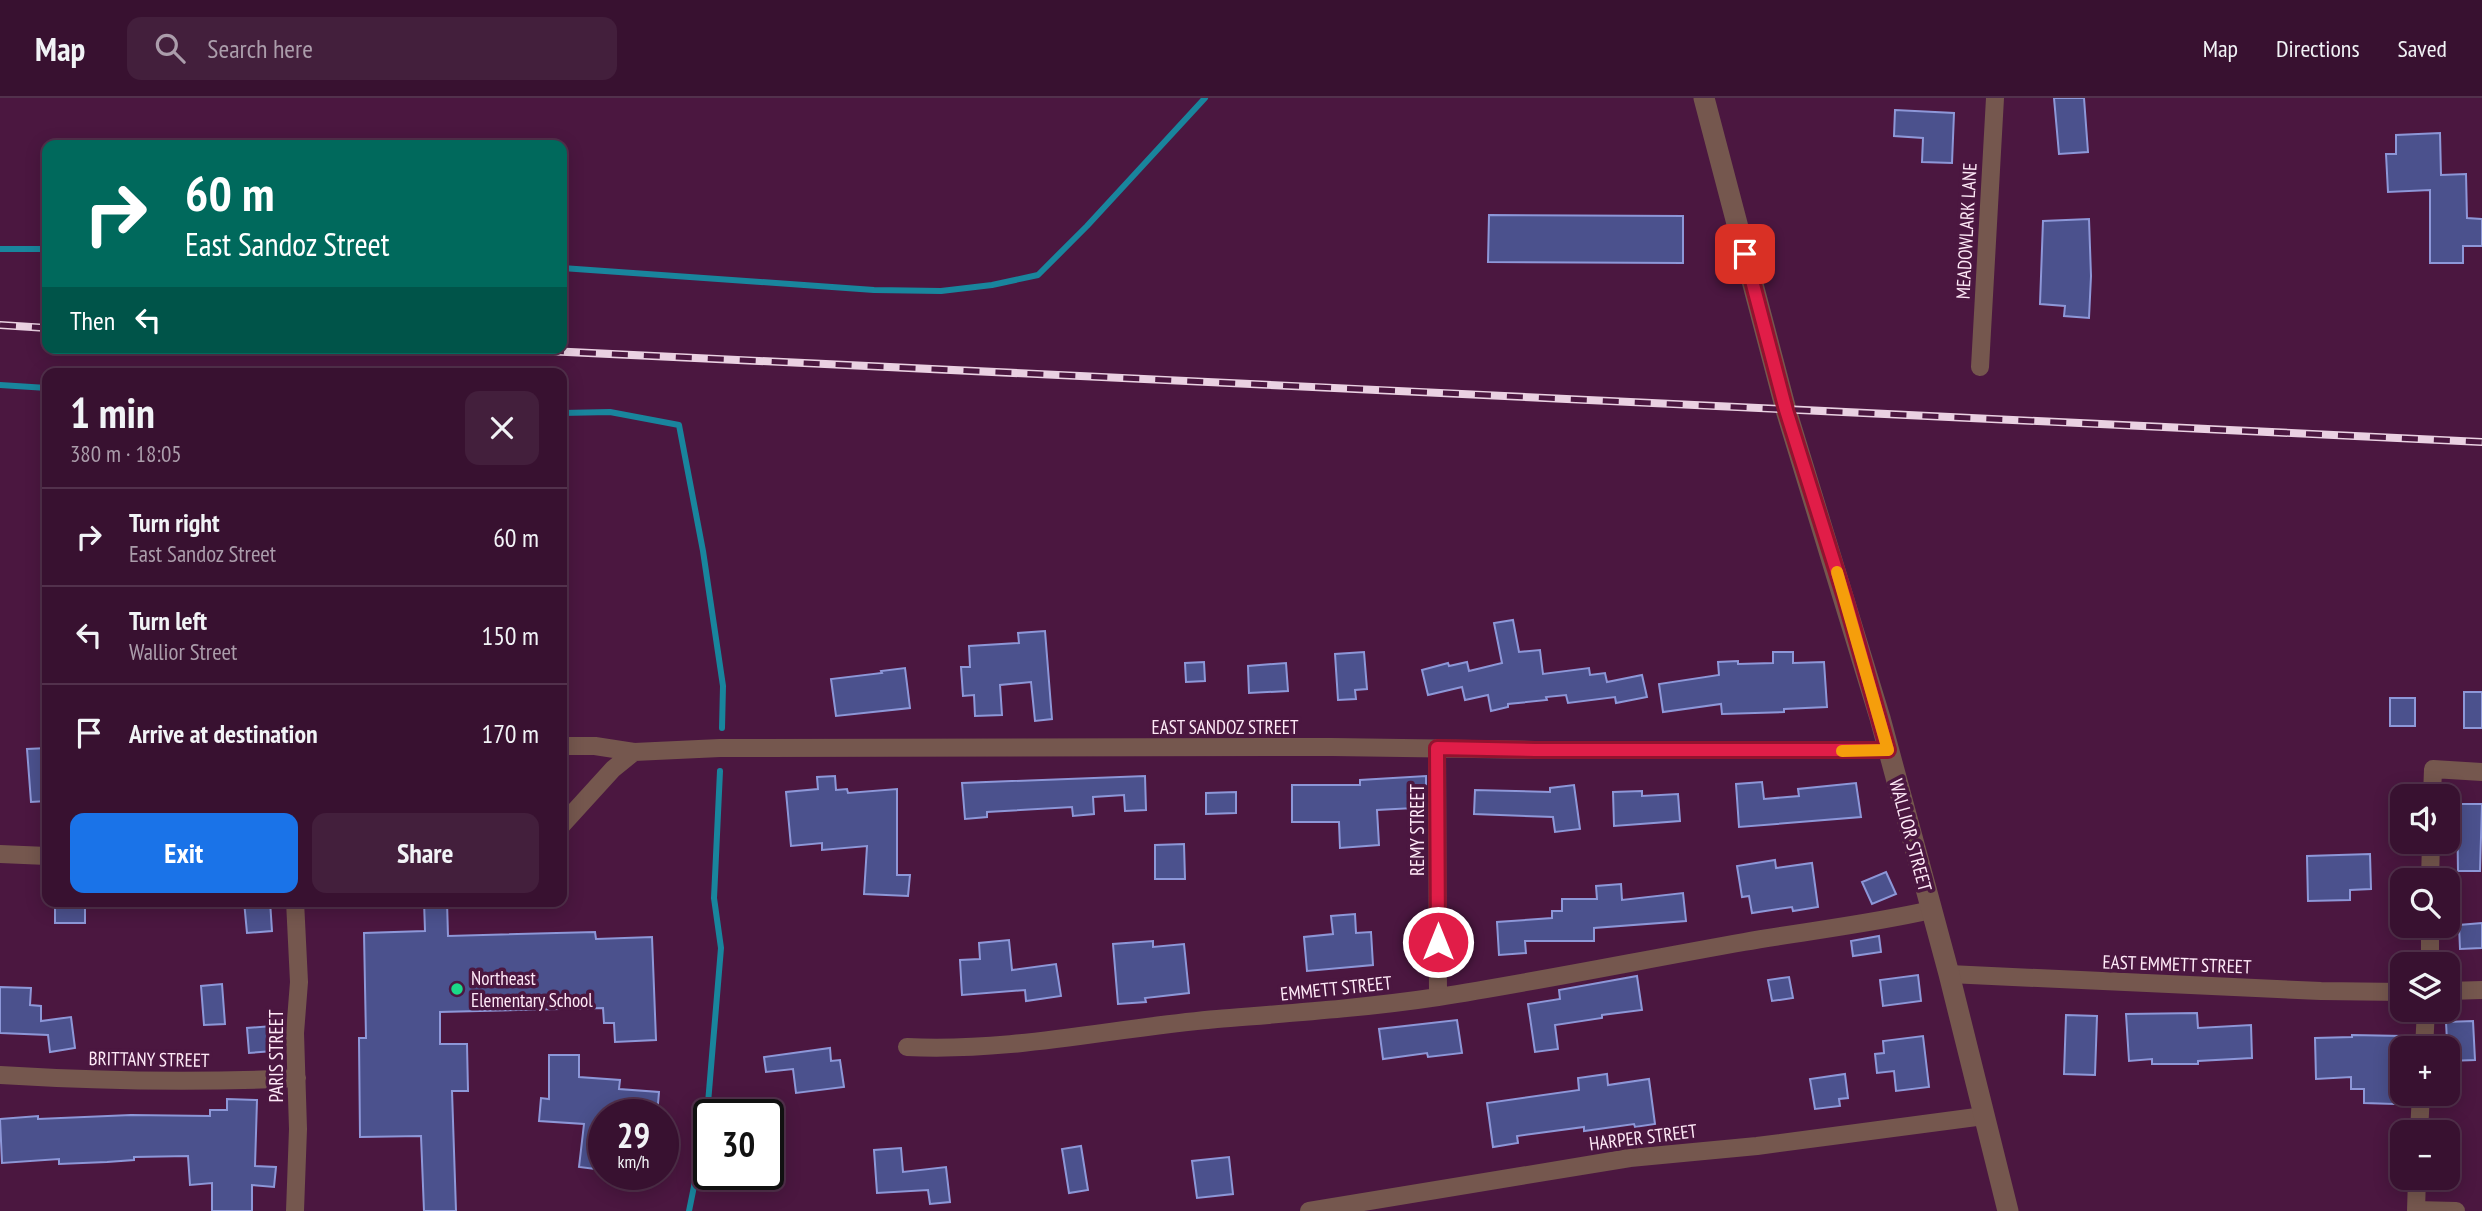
<!DOCTYPE html>
<html lang="en">
<head>
<meta charset="utf-8">
<style>
	body { margin:0; font-family:"PT Sans Narrow",sans-serif; background:#431f3c; color:#f1f3f6; height:100vh; display:flex; flex-direction:column; font-size:26px; white-space:nowrap }
	* { box-sizing:border-box; margin:0 }
	p { font-size:23px; color:#ab9dab }
	.icon { flex:none; width:38px; height:38px; fill:none; stroke:currentColor; stroke-width:2; stroke-linecap:round; stroke-linejoin:round }
	.map { position:relative; flex:1; overflow:hidden }
	.side { position:absolute; left:42px; top:270px; width:525px; height:539px; display:flex; flex-direction:column; background:#381130; border-radius:14px; box-shadow:0 4px 18px #0003,0 0 0 2px #52314c }
	.side>* { flex:none }
	.banner { position:absolute; left:42px; top:42px; width:525px; height:214px; border-radius:14px; box-shadow:0 4px 18px #0003,0 0 0 2px #52314c; background:#00695c; color:#fff; overflow:hidden }
	.buttons { position:absolute; left:2390px; top:686px; display:grid; gap:14px }
	.buttons a { display:grid; place-items:center; width:70px; height:70px; border-radius:14px; background:#381130; box-shadow:0 4px 18px #0003,0 0 0 2px #52314c; font-size:35px }
	.speed { position:absolute; left:588px; top:1001px; display:flex; gap:14px; font-size:35px; font-weight:700; text-align:center }
	.speed>* { display:grid; place-content:center; width:91px; height:91px; border-radius:50%; background:#381130; box-shadow:0 4px 18px #0003,0 0 0 2px #52314c; line-height:1 }
	.speed small { font-size:18px; font-weight:400 }
	.speed .limit { border:4px solid #111; border-radius:10px; background:#fff; color:#111 }
	.pin { position:absolute; display:grid; place-items:center; width:60px; height:60px; color:#fff; margin:-30px; border-radius:14px; box-shadow:0 4px 10px #0006 }
	.me { position:absolute; width:77px; margin:-38px; rotate:0deg; stroke-linejoin:round; filter:drop-shadow(0 0 5px #0008) }
	.turn { display:flex; align-items:center; gap:24px; height:147px; padding:0 28px; font-size:32px }
	.turn .icon { width:91px; height:91px; stroke-width:2.5 }
	.turn b { display:block; font-size:49px; line-height:60px }
	.then { display:flex; align-items:center; height:66px; padding:0 28px; background:#0003; gap:14px; font-size:26px }
	.round { display:grid; place-items:center; flex:none; width:74px; height:74px; border-radius:14px; background:#431f3c }
	.summary { display:flex; align-items:center; justify-content:space-between; height:119px; padding:0 28px }
	h1 { font-size:42px; font-weight:700; line-height:52px }
	.button { display:flex; gap:14px; margin-top:auto; padding:14px 28px }
	.button a { flex:1; height:80px; border-radius:14px; background:#1a73e8; color:#fff; font-size:28px; font-weight:700; line-height:80px; text-align:center }
	.button a+a { background:#431f3c; color:#f1f3f6 }
	ul { padding:0; list-style:none }
	li { display:flex; align-items:center; gap:21px; height:98px; padding:0 28px; border-top:2px solid #52314c }
	li div { flex:1 }
	li b { display:block; font-size:26px }
	li em { font-style:normal }
	header { display:flex; align-items:center; gap:42px; box-sizing:border-box; height:98px; padding:0 35px; background:#381130; border-bottom:2px solid #52314c }
	header strong { font-size:33px }
	nav { display:flex; gap:38px; margin-inline-start:auto; font-size:24px }
	.search { width:490px; height:63px; background:#431f3c; display:flex; align-items:center; gap:18px; box-sizing:border-box; padding:0 24px; border-radius:14px; color:#ab9dab; font-size:26px }
	.map>svg:first-child { display:block }
</style>
</head>
<body>
<header>
<strong>Map</strong>
<div class="search"><svg class="icon" aria-label="search" viewBox="0 0 24 24"><circle cx="10" cy="10" r="6"/><path d="M15 15l6 6"/></svg>Search here</div>
<nav><a>Map</a><a>Directions</a><a>Saved</a></nav>
</header>
<div class="map">
<svg width="2482" height="1113" viewBox="0 0 2482 1113">
	<rect width="100%" height="100%" fill="#4b1740"/>
	<g fill="none" stroke-linecap="round" stroke-linejoin="round">
		<path stroke="#19859d" stroke-width="6" d="M0 151H47
			M562 170 874 192 941 193 992 187 1038 177 1087 128 1205 0
			M0 287 47 290
			M562 315 610 314 679 327 703 453 723 588 722 630
			M689 1113 706 1029 721 850 714 800 720 673"/>
	</g>
	<path fill="#4b518d" stroke="#8d97d8" stroke-width="2" d="M2054 0H2084L2088 54 2059 56Z
		M1895 12 1954 15 1952 65 1922 64 1923 40 1894 38Z
		M2440 35 2441 77 2466 76 2467 120 2482 121V148H2463V165H2430V92L2388 94 2386 56H2396V37Z
		M1489 117 1683 118V165L1488 164Z
		M2089 121 2091 178 2089 220 2064 218 2065 208 2040 206 2043 123Z
		M1513 522 1519 554 1540 552 1543 576 1589 570 1590 577 1605 575 1607 584 1642 577 1647 599 1616 605 1615 599 1568 605 1566 597 1546 599 1547 602 1508 606V609L1491 613 1488 597 1465 602 1462 589 1428 597 1422 572 1448 565 1449 568 1467 564 1469 573 1502 565 1494 525Z
		M1045 533 1052 621 1035 623 1031 584 1000 587 1002 617 975 618 974 597 963 598 961 569H970L969 548 1019 545 1018 535Z
		M1364 554 1367 591 1355 592 1356 601 1338 602 1335 556Z
		M1773 554H1793V565L1824 564 1827 609 1784 611V614L1722 616 1721 606 1663 614 1659 586 1719 577 1718 564 1738 563V566L1773 565Z
		M1204 564 1205 583 1186 584 1185 565Z
		M1286 565 1288 593 1249 595 1248 568Z
		M905 570 910 610 836 618 831 581 882 575 881 573Z
		M2464 594H2482V630H2464Z
		M2390 600H2415V628H2390Z
		M47 650V703L31 704 27 651Z
		M835 678 836 692 847 691 848 695 897 691V777H910L908 798 864 796 867 748 822 752V745L791 748 786 694 818 691 817 679Z
		M1145 678 1146 712 1125 713 1124 697 1093 699 1094 716 1073 718 1072 709 987 714V719L965 721 962 685Z
		M1426 678V720L1414 721V710L1377 712 1379 747 1340 750 1339 724H1292V687H1360V682Z
		M1762 684 1764 701 1799 698 1798 691 1856 685 1861 719 1739 729 1736 686Z
		M1574 687 1580 731 1555 734 1553 719 1474 716 1475 692 1550 694V690Z
		M1642 693V698L1678 696 1680 723 1614 728 1613 694Z
		M1236 694V715L1206 716V695Z
		M2457 706H2482L2480 773H2458Z
		M1184 746 1185 781H1155V747Z
		M2370 756 2371 791 2350 792V802L2308 803 2307 758Z
		M1775 762 1776 770 1812 765 1818 809 1793 813 1792 809 1752 815 1749 798 1742 799 1737 768Z
		M1886 774 1896 796 1872 806 1862 784Z
		M1621 786 1622 802 1683 795 1686 823 1594 830V843H1525L1526 855 1499 857 1497 824 1552 820V813H1562V801H1597L1596 788Z
		M55 803H85V825H55Z
		M244 803H270L272 833 247 835Z
		M424 803H447L448 838 595 834 596 841 652 839 656 942 615 944 614 925H604L603 910 440 914V946H467L468 993H452L456 1113H424L421 1038 360 1039 359 940H366L364 835 425 833Z
		M1355 816 1356 835 1371 834 1373 867 1307 873 1304 839 1333 836 1331 818Z
		M2482 825V850L2460 851 2459 827Z
		M1879 838 1881 854 1853 858 1851 843Z
		M1009 842 1012 872 1056 866 1061 898 1026 903 1025 892 962 897 960 862 980 861 979 845Z
		M1153 843V849L1184 846 1189 895 1145 900 1146 904 1118 906 1113 846Z
		M1918 877 1921 903 1883 908 1880 882Z
		M1637 878 1642 912 1602 917V920L1555 927 1558 951 1535 954 1528 906 1560 901 1559 892Z
		M1789 879 1793 900 1772 903 1768 882Z
		M222 886 225 926 204 927 201 888Z
		M0 889 31 890 30 907 41 908V923L71 919 75 950 50 954 48 937 0 935Z
		M2197 915 2198 930 2251 927 2252 960 2198 963V966H2152V961L2129 963 2126 916Z
		M2066 917 2097 918 2095 977 2064 976Z
		M1457 922 1462 955 1428 959 1427 955 1383 961 1379 931Z
		M2473 923 2475 962 2448 963 2446 924Z
		M272 928 273 953 249 955 247 930Z
		M2352 937 2403 938V993H2394V1006L2364 1005V991H2351V979L2316 981 2315 940 2352 939Z
		M1923 938 1929 989 1896 993 1894 973 1877 975 1875 956 1884 955 1883 943Z
		M830 950 831 963 840 962 844 989 796 995 793 971 766 974 764 959Z
		M549 957H579V979L620 982 619 991 659 994 657 1017 604 1013V1072L579 1069 584 1026 539 1023 541 1000 549 1001Z
		M1607 976 1608 987 1649 981 1655 1026 1635 1029 1634 1026 1584 1033V1029L1517 1038 1518 1045 1493 1049 1487 1005 1579 992 1578 980Z
		M1845 976 1848 1000 1839 1001 1840 1008 1815 1011 1810 981Z
		M227 1001 257 1002 255 1068 276 1069 274 1089 252 1087V1113H212V1085L190 1087 188 1058 134 1059V1062L107 1064 59 1066V1061L2 1065 0 1021 38 1018V1021L131 1017 210 1018V1012H227Z
		M1081 1048 1088 1092 1069 1095 1062 1051Z
		M901 1050 903 1074 946 1069 950 1104 930 1106 928 1092 877 1095 874 1052Z
		M1229 1059 1233 1096 1197 1100 1192 1063Z"/>
	<g fill="none" stroke-linecap="round" stroke-linejoin="round">
		<path stroke="#75574e" stroke-width="18" d="M1980 269 1995 0
			M562 648H595L634 654 720 650 1332 649 1535 652H1888
			M1437 650 1438 899
			M2432 698 2433 671 2482 674
			M562 727 613 671 634 654
			M0 756 47 758
			M2430 782 2431 744
			M295 803 299 884 295 935 298 1031 295 1113
			M2430 866V828
			M1949 876 2321 893 2403 894
			M2448 893 2482 892
			M907 949C1015 954 1112 930 1217 921 1291 915 1365 910 1438 899 1540 883 1642 862 1744 844 1807 833 1870 826 1931 812
			M2424 950 2426 912
			M0 977C99 983 198 985 297 980
			M2419 1034 2421 996
			M2416 1112 2456 1113
			M1309 1113 1630 1060 1757 1048 1984 1018
			M2416 1113 2417 1080"/>
		<path stroke="#75574e" stroke-width="21" d="M1704 0 1786 312 1880 620 1949 876 2008 1113"/>
		<defs>
			<path id="rail" d="M0 227 47 230
				M484 250 2482 344"/>
		</defs>
		<use href="#rail" stroke="#ead1e2" stroke-width="8"/>
		<use href="#rail" stroke="#4b1740" stroke-width="5" stroke-dasharray="16" stroke-linecap="butt"/>
	</g>
	<g fill="none" stroke-linecap="round" stroke-linejoin="round">
		<defs>
			<path id="route" d="M1438 844 1437 650 1535 652H1888L1845 500 1786 312 1745 156"/>
		</defs>
		<use href="#route" stroke="#92132f" stroke-width="18"/>
		<use href="#route" stroke="#e11d48" stroke-width="12"/>
		<path stroke="#f59e0b" stroke-width="12" d="M1837 474 1888 652 1842 653"/>
	</g>
	<circle fill="#1bd988" stroke="#4b1740" stroke-width="2.5" cx="457" cy="891" r="7"/>
	<g text-anchor="middle" stroke-width="7" stroke-linejoin="round" paint-order="stroke">
		<g font-size="19" fill="#fee9f7" stroke="#4b1740">
			<text transform="translate(1966 133) rotate(-87)" y="7">MEADOWLARK LANE</text>
			<text x="1225" y="636">EAST SANDOZ STREET</text>
			<text transform="translate(1417 732) rotate(-90)" y="7">REMY STREET</text>
			<text transform="translate(1911 737) rotate(75)" y="7">WALLIOR STREET</text>
			<text transform="translate(2177 866) rotate(2)" y="7">EAST EMMETT STREET</text>
			<text transform="translate(1336 890) rotate(-6)" y="7">EMMETT STREET</text>
			<text transform="translate(276 958) rotate(-90)" y="7">PARIS STREET</text>
			<text transform="translate(149 961) rotate(1)" y="7">BRITTANY STREET</text>
			<text transform="translate(1643 1039) rotate(-7)" y="7">HARPER STREET</text>
		</g>
		<g font-size="19" fill="#fee9f7" stroke="#4b1740" text-anchor="start">
			<text x="471" y="887">Northeast<tspan x="471" dy="22">Elementary School</tspan></text>
		</g>
	</g>
</svg>
<div class="buttons">
<a><svg class="icon" aria-label="sound" viewBox="0 0 24 24"><path d="M4 9h4l5-4v14l-5-4H4zM17 9q2 3 0 6"/></svg></a>
<a><svg class="icon" aria-label="search" viewBox="0 0 24 24"><circle cx="10" cy="10" r="6"/><path d="M15 15l6 6"/></svg></a>
<a><svg class="icon" aria-label="layers" viewBox="0 0 24 24"><path d="M12 4l9 5-9 5-9-5zM3 14l9 5 9-5"/></svg></a>
<a>+</a>
<a>−</a>
</div>
<div class="speed"><div>29<small>km/h</small></div><div class="limit">30</div></div>
<div class="pin" style="left:1745px;top:156px;background:#d93025"><svg class="icon" aria-label="arrive" viewBox="0 0 24 24"><path d="M6 21V4h12l-3 4 3 4H6"/></svg></div>
<svg class="me" style="left:1438px;top:844px" viewBox="-20 -20 40 40"><circle r="17" fill="#e11d48" stroke="#fff" stroke-width="3"/><path d="M0-11L8 9 0 5-8 9z" fill="#fff"/></svg>
<div class="banner">
<div class="turn"><svg class="icon" aria-label="right" viewBox="0 0 24 24"><path d="M7 20v-9h11M14 6l5 5-5 5"/></svg><div><b>60 m</b>East Sandoz Street</div></div>
<div class="then">Then<svg class="icon" aria-label="left" viewBox="0 0 24 24"><path d="M17 20v-9H6M10 6l-5 5 5 5"/></svg></div>
</div>
<section class="side">
<div class="summary"><div><h1>1 min</h1><p>380 m · 18:05</p></div><a class="round"><svg class="icon" aria-label="close" viewBox="0 0 24 24"><path d="M6 6l12 12M18 6L6 18"/></svg></a></div>
<ul>
<li><svg class="icon" aria-label="right" viewBox="0 0 24 24"><path d="M7 20v-9h11M14 6l5 5-5 5"/></svg><div><b>Turn right</b><p>East Sandoz Street</p></div><em>60 m</em></li>
<li><svg class="icon" aria-label="left" viewBox="0 0 24 24"><path d="M17 20v-9H6M10 6l-5 5 5 5"/></svg><div><b>Turn left</b><p>Wallior Street</p></div><em>150 m</em></li>
<li><svg class="icon" aria-label="arrive" viewBox="0 0 24 24"><path d="M6 21V4h12l-3 4 3 4H6"/></svg><div><b>Arrive at destination</b></div><em>170 m</em></li>
</ul>
<div class="button"><a>Exit</a><a>Share</a></div>
</section>
</div>
</body>
</html>
